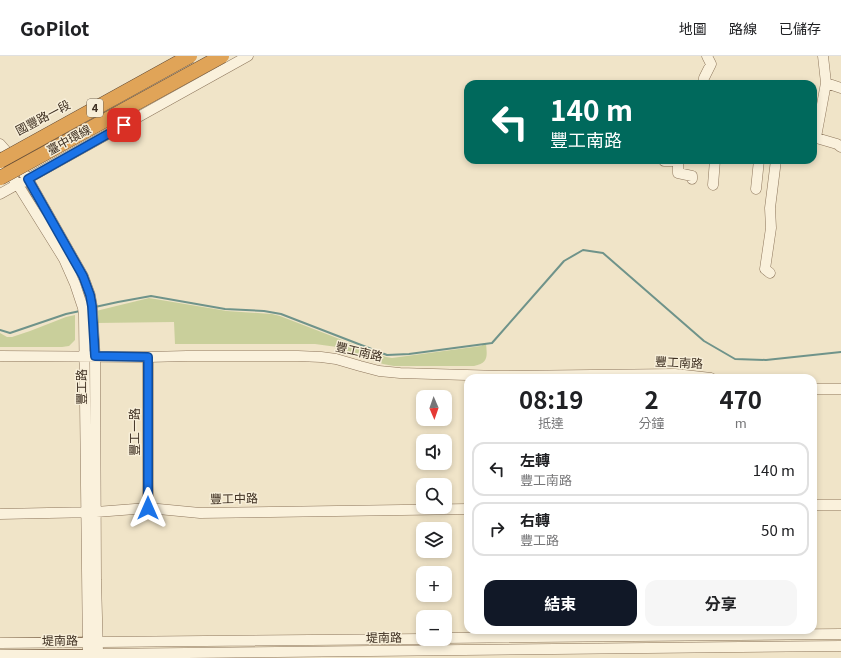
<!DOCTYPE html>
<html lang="zh-TW">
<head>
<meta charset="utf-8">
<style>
	body { margin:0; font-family:Georgia,"Noto Sans TC",serif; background:#f6f6f6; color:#202124; height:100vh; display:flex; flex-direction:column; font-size:15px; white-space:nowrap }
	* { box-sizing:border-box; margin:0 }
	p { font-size:13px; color:#757577 }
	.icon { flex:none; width:22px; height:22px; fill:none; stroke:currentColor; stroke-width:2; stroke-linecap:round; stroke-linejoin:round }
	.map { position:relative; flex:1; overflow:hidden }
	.drawer { position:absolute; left:464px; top:318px; width:353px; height:260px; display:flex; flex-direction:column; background:#fff; border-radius:12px; box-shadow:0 2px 6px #0003 }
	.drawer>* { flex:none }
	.top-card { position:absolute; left:464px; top:24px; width:353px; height:84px; border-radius:12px; box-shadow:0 2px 6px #0003; background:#00695c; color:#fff; overflow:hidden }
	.needle { width:26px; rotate:178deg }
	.buttons { position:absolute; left:416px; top:334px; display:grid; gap:8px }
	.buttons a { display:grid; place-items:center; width:36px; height:36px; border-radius:8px; background:#fff; box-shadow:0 2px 6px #0003; font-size:20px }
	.pin { position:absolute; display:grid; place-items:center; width:34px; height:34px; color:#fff; margin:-17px; border-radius:8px; box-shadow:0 2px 6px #0006 }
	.me { position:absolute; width:44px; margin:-22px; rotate:0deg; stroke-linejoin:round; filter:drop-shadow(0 0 3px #0008) }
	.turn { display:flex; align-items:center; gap:14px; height:84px; padding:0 20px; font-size:18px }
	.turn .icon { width:52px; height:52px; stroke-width:2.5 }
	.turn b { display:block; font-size:28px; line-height:34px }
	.eta { display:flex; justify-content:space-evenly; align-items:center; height:68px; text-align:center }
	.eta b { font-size:24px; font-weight:700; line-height:28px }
	.cta { display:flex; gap:8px; margin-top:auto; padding:8px 20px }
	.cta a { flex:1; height:46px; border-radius:12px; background:#111827; color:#fff; font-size:16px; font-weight:700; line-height:46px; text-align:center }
	.cta a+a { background:#f6f6f6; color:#202124 }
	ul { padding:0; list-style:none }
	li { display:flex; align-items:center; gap:12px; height:54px; margin:0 8px 6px; padding:0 12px; border:2px solid #e0e0e0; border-radius:12px }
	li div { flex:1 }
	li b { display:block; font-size:15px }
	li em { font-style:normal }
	header { display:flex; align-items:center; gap:24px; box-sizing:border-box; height:56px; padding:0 20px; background:#fff; border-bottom:1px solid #e0e0e0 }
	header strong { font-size:19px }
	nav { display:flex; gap:22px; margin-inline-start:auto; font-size:14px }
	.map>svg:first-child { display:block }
</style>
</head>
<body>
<header>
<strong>GoPilot</strong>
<nav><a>地圖</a><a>路線</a><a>已儲存</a></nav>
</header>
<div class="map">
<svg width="841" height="602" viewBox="0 0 841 602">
	<rect width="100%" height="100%" fill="#f0e4c8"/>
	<path fill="#c9cf9b" d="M149 242 227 255 272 258 280 260 386 301 392 302 481 290 486 287C487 300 489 307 474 310H394L383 308 337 291 315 288H175L174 266 96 267V255Z
		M75 259V284L69 290 62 291H0V277L7 281H12L30 275 66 261Z"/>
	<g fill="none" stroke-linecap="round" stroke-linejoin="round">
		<path stroke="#6f938a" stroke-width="2" d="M95 251 118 246 151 240 225 253 264 255 281 258 387 299 409 298 492 287 564 205 583 194 603 197 704 285 735 303 766 304 841 296
			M0 274 10 277 66 258 80 255"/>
		<defs>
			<path id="minor" d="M826 27 841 32
				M704 28V22L711 8 707 0
				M813 81 837 88 841 91
				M816 81 826 27 823 0
				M0 88 7 96 28 123 83 220 90 239 92 250 95 300 96 524 98 599
				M678 104V117L692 120V123
				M664 105H678
				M0 106 18 129 64 203 75 228 83 252 84 259 88 598
				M713 129 715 104
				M756 133 759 104
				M0 138 248 0
				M770 217 765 213 771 172 770 152 776 104
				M0 300 148 301 187 300H298L321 301 336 303 360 310 379 315 400 317 500 320 675 318 711 322
				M148 301V452
				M813 333H841
				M813 449H841
				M0 458 96 456 148 452 200 457 468 453
				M445 582 841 578
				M0 587 423 583
				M0 599 841 590"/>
		</defs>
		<use href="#minor" stroke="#8d765c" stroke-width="11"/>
		<use href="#minor" stroke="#faf1dc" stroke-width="10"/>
		<defs>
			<path id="highway-bridge" d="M0 105 190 0
				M0 122 222 0"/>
		</defs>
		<use href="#highway-bridge" stroke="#5b4430" stroke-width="15" stroke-linecap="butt"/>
		<use href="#highway-bridge" stroke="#e0a458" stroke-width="14"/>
	</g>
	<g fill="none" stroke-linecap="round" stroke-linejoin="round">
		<defs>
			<path id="route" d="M124 69 28 123 83 220 90 239 92 250 95 300 148 301V452"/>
		</defs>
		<use href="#route" stroke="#114b97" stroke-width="10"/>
		<use href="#route" stroke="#1a73e8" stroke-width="7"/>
	</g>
	<g text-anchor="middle" stroke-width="3" stroke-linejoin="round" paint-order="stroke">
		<rect fill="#f7eed8" stroke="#756857" stroke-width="1" x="87" y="43" width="16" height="18" rx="3"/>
		<g font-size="11" font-weight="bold" fill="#3d2e20">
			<text x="95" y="56">4</text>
		</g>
		<g font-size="12" fill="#3d2e20" stroke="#f7eed8">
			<text transform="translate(43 62) rotate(-28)" y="4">國豐路一段</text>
			<text transform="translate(69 84) rotate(-29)" y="4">臺中環線</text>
			<text transform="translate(359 296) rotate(13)" y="4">豐工南路</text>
			<text transform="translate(679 307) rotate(3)" y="4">豐工南路</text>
			<text transform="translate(82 331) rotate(-90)" y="4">豐工路</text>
			<text transform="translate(135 376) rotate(-90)" y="4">豐工一路</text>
			<text transform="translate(234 443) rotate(-1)" y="4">豐工中路</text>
			<text transform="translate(384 582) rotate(-1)" y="4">堤南路</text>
			<text transform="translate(60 585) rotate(-1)" y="4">堤南路</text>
		</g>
	</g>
</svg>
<div class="buttons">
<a><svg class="needle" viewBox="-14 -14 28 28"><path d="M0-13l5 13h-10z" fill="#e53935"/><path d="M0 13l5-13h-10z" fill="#757577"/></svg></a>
<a><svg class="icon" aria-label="sound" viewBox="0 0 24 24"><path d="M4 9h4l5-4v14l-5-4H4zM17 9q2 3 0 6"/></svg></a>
<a><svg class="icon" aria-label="search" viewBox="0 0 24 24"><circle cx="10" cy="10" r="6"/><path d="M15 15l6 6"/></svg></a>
<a><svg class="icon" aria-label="layers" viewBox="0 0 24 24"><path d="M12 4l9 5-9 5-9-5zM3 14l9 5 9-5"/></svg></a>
<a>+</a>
<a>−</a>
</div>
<div class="pin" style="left:124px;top:69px;background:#d93025"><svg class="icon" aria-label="arrive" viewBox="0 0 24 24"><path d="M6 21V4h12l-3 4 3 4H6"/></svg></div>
<svg class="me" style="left:148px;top:452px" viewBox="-20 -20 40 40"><path d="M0-17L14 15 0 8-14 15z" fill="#1a73e8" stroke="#fff" stroke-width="4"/></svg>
<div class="top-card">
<div class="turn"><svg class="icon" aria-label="left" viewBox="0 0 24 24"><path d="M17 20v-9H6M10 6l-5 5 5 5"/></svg><div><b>140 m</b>豐工南路</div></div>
</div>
<section class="drawer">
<div class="eta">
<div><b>08:19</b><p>抵達</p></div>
<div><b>2</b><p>分鐘</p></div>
<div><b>470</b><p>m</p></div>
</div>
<ul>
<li><svg class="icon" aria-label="left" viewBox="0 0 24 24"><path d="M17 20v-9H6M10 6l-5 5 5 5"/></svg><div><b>左轉</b><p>豐工南路</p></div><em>140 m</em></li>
<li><svg class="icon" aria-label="right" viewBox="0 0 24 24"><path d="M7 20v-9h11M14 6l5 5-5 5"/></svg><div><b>右轉</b><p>豐工路</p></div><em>50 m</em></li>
</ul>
<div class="cta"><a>結束</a><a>分享</a></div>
</section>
</div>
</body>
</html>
